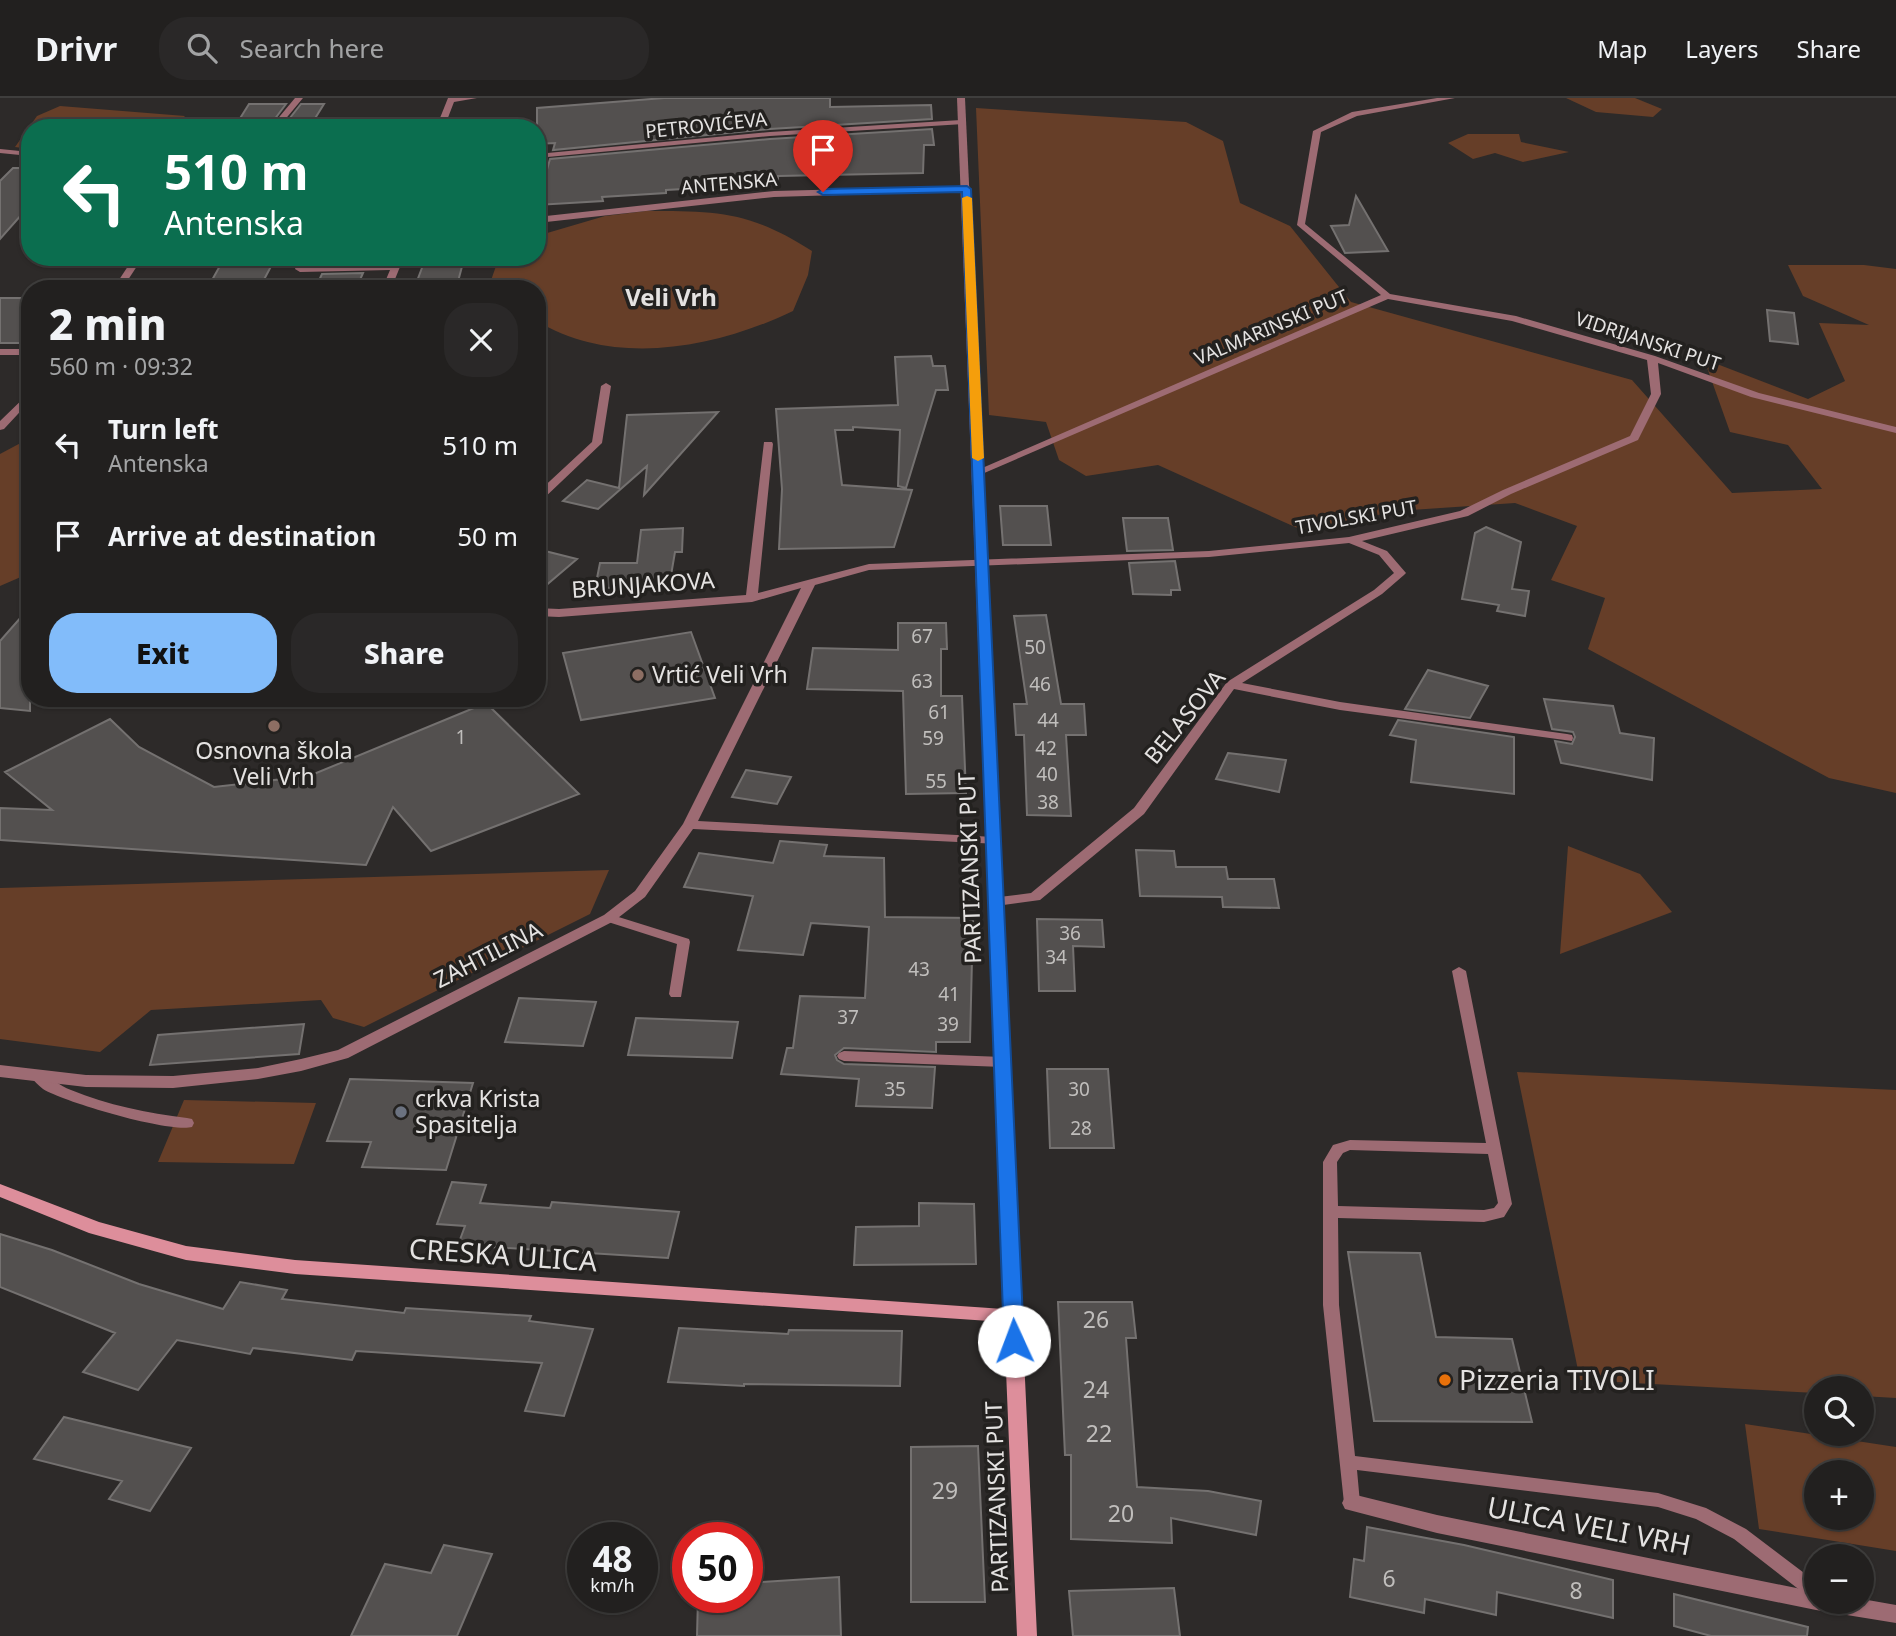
<!DOCTYPE html>
<html lang="en">
<head>
<meta charset="utf-8">
<style>
	body { margin:0; font-family:"Noto Sans",sans-serif; background:#2a2828; color:#f1f3f6; height:100vh; display:flex; flex-direction:column; font-size:26px; white-space:nowrap }
	* { box-sizing:border-box; margin:0 }
	p { font-size:23px; color:#a2a3a4 }
	.icon { flex:none; width:38px; height:38px; fill:none; stroke:currentColor; stroke-width:2; stroke-linecap:round; stroke-linejoin:round }
	.map { position:relative; flex:1; overflow:hidden }
	.details { position:absolute; left:21px; top:182px; width:525px; height:427px; display:flex; flex-direction:column; background:#22201f; border-radius:28px; box-shadow:0 2px 5px #0004,0 0 0 2px #3f3e3d }
	.details>* { flex:none }
	.hud { position:absolute; left:21px; top:21px; width:525px; height:147px; border-radius:28px; box-shadow:0 2px 5px #0004,0 0 0 2px #3f3e3d; background:#0b6e4f; color:#fff; overflow:hidden }
	.tools { position:absolute; left:1804px; top:1278px; display:grid; gap:14px }
	.tools a { display:grid; place-items:center; width:70px; height:70px; border-radius:50%; background:#22201f; box-shadow:0 2px 5px #0004,0 0 0 2px #3f3e3d; font-size:35px }
	.speed { position:absolute; left:567px; top:1424px; display:flex; gap:14px; font-size:35px; font-weight:700; text-align:center }
	.speed>* { display:grid; place-content:center; width:91px; height:91px; border-radius:50%; background:#22201f; box-shadow:0 2px 5px #0004,0 0 0 2px #3f3e3d; line-height:1 }
	.speed small { font-size:18px; font-weight:400 }
	.speed .limit { border:10px solid #d22; background:#fff; color:#111 }
	.pin { position:absolute; display:grid; place-items:center; width:60px; height:60px; color:#fff; margin:-72px -30px; border-radius:50% 50% 50% 0; rotate:-45deg; box-shadow:0 0 7px #0007 }
	.pin .icon { rotate:45deg }
	.me { position:absolute; width:77px; margin:-38px; rotate:358deg; stroke-linejoin:round; filter:drop-shadow(0 0 5px #0008) }
	.turn { display:flex; align-items:center; gap:24px; height:147px; padding:0 28px; font-size:32px }
	.turn .icon { width:91px; height:91px; stroke-width:2.5 }
	.turn b { display:block; font-size:49px; line-height:60px }
	.round { display:grid; place-items:center; flex:none; width:74px; height:74px; border-radius:28px; background:#2a2828 }
	.overview { display:flex; align-items:center; justify-content:space-between; height:119px; padding:0 28px }
	h1 { font-size:42px; font-weight:800; line-height:52px }
	.action { display:flex; gap:14px; margin-top:auto; padding:14px 28px }
	.action a { flex:1; height:80px; border-radius:28px; background:#82bcfa; color:#111; font-size:28px; font-weight:800; line-height:80px; text-align:center }
	.action a+a { background:#2a2828; color:#f1f3f6 }
	ul { padding:0; list-style:none }
	li { display:flex; align-items:center; gap:21px; height:91px; padding:0 28px }
	li div { flex:1 }
	li b { display:block; font-size:26px }
	li em { font-style:normal }
	header { display:flex; align-items:center; gap:42px; box-sizing:border-box; height:98px; padding:0 35px; background:#22201f; border-bottom:2px solid #3f3e3d }
	header strong { font-size:33px }
	nav { display:flex; gap:38px; margin-inline-start:auto; font-size:24px }
	.search { width:490px; height:63px; background:#2a2828; display:flex; align-items:center; gap:18px; box-sizing:border-box; padding:0 24px; border-radius:28px; color:#a2a3a4; font-size:26px }
	.map>svg:first-child { display:block }
</style>
</head>
<body>
<header>
<strong>Drivr</strong>
<div class="search"><svg class="icon" aria-label="search" viewBox="0 0 24 24"><circle cx="10" cy="10" r="6"/><path d="M15 15l6 6"/></svg>Search here</div>
<nav><a>Map</a><a>Layers</a><a>Share</a></nav>
</header>
<div class="map">
<svg width="1896" height="1538" viewBox="0 0 1896 1538">
	<rect width="100%" height="100%" fill="#2d2a29"/>
	<path fill="#663e28" fill-rule="evenodd" d="M1566 0H1635L1662 11 1653 19 1596 14Z
		M60 8 185 18 173 30H30V51L15 49 37 18Z
		M976 10 1186 24 1223 43 1240 105 1290 128 1351 204 1632 282 1732 395 1822 391 1788 347 1730 334 1704 261 1808 301 1845 283 1819 225 1869 227 1803 198 1788 167H1864L1896 171V695L1829 680 1588 551 1605 500 1551 482 1577 428 1515 405 1396 413 1304 433 1158 367 1086 378 1059 362 1046 324 989 317Z
		M1468 36H1519L1521 44 1569 54 1523 64 1495 55 1473 61 1448 45Z
		M646 113C717 113 750 113 812 153L808 177 793 213C716 250 614 270 537 223V191H488L496 168 504 159H537V138L605 118Z
		M30 340V475L0 488V356Z
		M1568 748 1640 776 1672 814 1560 856Z
		M609 772 590 816 364 929 333 920 321 902 151 912 100 954 0 941V790Z
		M1517 974 1896 992V1300L1862 1298V1290H1816V1295L1580 1282Z
		M184 1002 316 1005 294 1066 158 1064Z
		M1745 1326 1896 1349V1453L1759 1431ZM1816 1374H1862V1419H1816Z"/>
	<path fill="#53504f" stroke="#747170" stroke-width="2" d="M664 0H830V9L931 7 932 21 770 31 553 52 555 45 537 46V10Z
		M249 6H286L268 30H234Z
		M301 6H324L309 30H282Z
		M932 31 934 47H924L923 75 778 78V86L666 92V95L602 99 603 103 537 107 550 61 770 41Z
		M13 70H30V107L0 141V83Z
		M1356 98 1388 153 1345 155 1331 128 1349 127Z
		M237 159H276L259 191H207L221 166H233Z
		M464 161 456 191H414L425 162Z
		M363 175 356 191H315L322 176Z
		M0 200H30V245H0Z
		M1767 212 1794 215 1798 246 1770 243Z
		M931 258 933 268H945L948 292H936L906 390 898 388 900 332 853 329V332H835L842 387 912 392 894 449 779 451 782 391 776 311 898 307 895 259Z
		M718 314 644 397 647 368 598 411 563 403 587 382 619 390 627 317Z
		M1000 408H1047L1051 447H1003Z
		M1123 420H1168L1173 452 1127 453Z
		M1486 429 1521 444 1512 491 1529 493 1525 518 1497 513 1499 507 1462 501 1475 435Z
		M683 430 682 454H675L669 489 595 490 600 465H637L641 432Z
		M537 451 577 461 537 495Z
		M1175 463 1180 492H1171V497L1133 496 1129 465Z
		M30 509V613L0 610V543Z
		M1046 517 1061 606H1084L1086 637H1066L1071 718 1027 717 1024 637H1016L1014 606H1027L1014 518Z
		M898 525H946L947 551H941V598H962L966 695 906 696 903 593 807 591 813 550 898 552Z
		M691 534 715 600 581 622 563 555Z
		M1428 572 1488 588 1470 620 1405 611Z
		M1544 601 1613 608 1620 635 1654 640 1652 682 1561 665 1555 643 1572 646 1575 639 1573 634 1552 631Z
		M486 605 579 696 431 753 393 709 366 767 0 742V710L52 712 5 674 110 621 139 649 214 689 309 678Z
		M1398 622 1514 639V696L1411 684 1416 642 1390 637Z
		M1228 655 1286 662 1279 694 1216 681Z
		M746 672 791 679 777 706 732 699Z
		M780 743 827 747 824 758 884 760 885 819 973 820 970 944H936V954L844 950 835 957 837 962 844 966 935 969 932 1010 856 1008 859 981 781 976 787 950H793L800 898 865 900 869 829 811 825 803 857 738 852 753 798 684 789 699 755 773 765Z
		M1136 752 1174 753 1176 769H1226L1228 781H1274L1279 810 1223 809 1222 799 1140 798Z
		M1037 821 1102 822 1104 849 1073 848 1075 893H1039Z
		M519 900 596 904 583 948 505 944Z
		M636 920 738 924 732 960 628 957Z
		M304 926 299 956 150 967 158 937Z
		M1047 971H1108L1114 1050H1050Z
		M350 981 473 985 446 1072 362 1069 371 1044 327 1043Z
		M452 1084 486 1087 480 1105 550 1110 552 1104 679 1114 668 1160 458 1147 465 1128 437 1126Z
		M919 1105 974 1106 976 1166 854 1167 856 1129 919 1128Z
		M0 1136 52 1152 139 1186 223 1211 240 1184 287 1192 282 1201 404 1215 406 1210 531 1218 529 1223 593 1231 564 1318 525 1313 542 1265 356 1253 352 1262 253 1250 250 1256 177 1242 138 1292 83 1274 115 1235 0 1189Z
		M1348 1154 1420 1155 1436 1239 1512 1241 1532 1324 1374 1323Z
		M1058 1204H1132L1136 1240H1126L1137 1389 1208 1393 1261 1403 1256 1437 1171 1420 1172 1445 1071 1441V1357H1065Z
		M679 1230 788 1236 789 1232 902 1233 900 1288 744 1286V1288L668 1284Z
		M64 1319 191 1350 150 1413 109 1401 122 1383 34 1361Z
		M978 1348 985 1504H911V1349Z
		M1367 1429 1464 1447 1613 1482V1520L1497 1494 1496 1517 1425 1501 1424 1515 1350 1499 1354 1461 1364 1463Z
		M444 1447 492 1456 457 1538H351L385 1466 431 1475Z
		M839 1479 841 1538H697L698 1500H747V1485Z
		M1174 1490 1180 1538H1073L1069 1493Z
		M1674 1496 1808 1529 1807 1538H1711L1674 1528Z"/>
	<g fill="none" stroke-linecap="round" stroke-linejoin="round">
		<path fill="#9d6b73" fill-rule="evenodd" d="M609 816 689 841 690 844 681 899H671L669 896 677 846 605 823 603 820Z
			M1459 869 1466 873 1512 1106 1504 1119 1484 1124 1338 1120 1339 1207 1355 1358 1658 1395 1706 1410 1746 1431 1816 1484V1502L1810 1500 1734 1441 1696 1421 1658 1409 1357 1372 1360 1405 1358 1410 1352 1412 1346 1410 1344 1405 1323 1207V1064L1333 1047 1350 1042 1486 1045 1452 873ZM1350 1052 1488 1056 1498 1105 1494 1110 1484 1112 1338 1108 1337 1064 1343 1055Z
			M844 953 1003 959 1008 961 1010 964 1008 967 1003 969 844 963 839 961 837 958 839 955Z
			M38 974C50 978 59 988 71 992 107 1007 148 1015 187 1020L192 1021 194 1025 192 1029C169 1035 64 1004 43 991 38 987 34 983 31 979L33 975Z"/>
		<path fill="#9d6b73" fill-rule="evenodd" d="M295 0H303L278 30H270Z
			M448 0H477L454 4 444 30H436Z
			M1437 0H1455L1357 18 1321 34 1305 126 1390 196 1516 218 1655 258 1759 295 1896 329V335L1751 299 1658 265 1661 296 1638 342 1511 396 1468 418 1362 443 1387 453 1406 475 1404 477 1382 496 1242 585 1340 604 1567 636 1572 637 1573 640 1572 643 1340 612 1234 591 1144 716 1040 802 996 808 989 803 991 800 1031 795 1134 710 1227 584 1374 492 1394 475 1379 457 1349 445 1209 459 869 472 815 487 698 723 994 739 999 740 1001 743 999 746 693 731 645 799 614 823 348 960 301 973 258 981 173 990 86 989 0 979V967L86 977 173 978 258 970 301 961 338 952 604 817 635 793 683 726 801 490 752 504 559 519 537 518V510L559 511 746 497 764 344H772L773 346 758 495 869 466 1209 453 1349 439 1460 413 1503 392 1630 338 1651 296 1647 262 1512 223 1388 201 982 376H974L973 374 1381 197 1297 127 1313 33 1352 14Z
			M961 22 965 24 964 26 770 38 537 60V56L770 34Z
			M0 51 30 54V58L0 55Z
			M967 88 970 89V93L774 99 537 125V119L774 93Z
			M134 159H143L122 191H113Z
			M299 159H308L305 168 392 166 395 159H404L391 191H382L390 172 300 174 295 171Z
			M0 251H30V257H0Z
			M606 285 611 288 602 345 541 403 537 404V395L592 344 601 288Z
			M30 294V303L4 331 0 332V323Z
			M1352 1396 1437 1417 1816 1494V1503H1862V1501L1896 1507V1525L1816 1512 1437 1435 1345 1411 1342 1405 1345 1399Z"/>
		<path fill="#9d6b73" fill-rule="evenodd" d="M957 0H965L1022 1217 1019 1222 1013 1224 1007 1222 1004 1217Z"/>
		<path fill="#dd8e9b" fill-rule="evenodd" d="M0 1086 99 1124 186 1148 295 1162 1019 1212 1022 1217 1037 1538H1017L1004 1224 295 1176 186 1162 89 1135 0 1099Z"/>
	</g>
	<path fill="#1a73e8" stroke="#114b97" stroke-width="2" d="M967 88 971 91 1024 1243 1022 1249 1014 1252 1007 1249 1004 1243 962 94 823 97 818 94 823 91Z"/>
	<path fill="#f59e0b" d="M967 98 972 100 984 360 978 363 972 360 962 100Z"/>
	<g fill="#8d6e63" stroke="#23211f" stroke-width="2.5">
		<circle cx="638" cy="577" r="7"/>
		<circle cx="274" cy="628" r="7"/>
	</g>
	<circle fill="#6b7280" stroke="#23211f" stroke-width="2.5" cx="401" cy="1014" r="7"/>
	<circle fill="#e8710a" stroke="#23211f" stroke-width="2.5" cx="1445" cy="1282" r="7"/>
	<g text-anchor="middle" stroke-width="7" stroke-linejoin="round" paint-order="stroke">
		<g font-size="19" fill="#e4e2e1" stroke="#23211f">
			<text transform="translate(706 27) rotate(-6)" y="7">PETROVIĆEVA</text>
			<text transform="translate(729 85) rotate(-5)" y="7">ANTENSKA</text>
			<text transform="translate(1271 229) rotate(-23)" y="7">VALMARINSKI PUT</text>
			<text transform="translate(1648 243) rotate(18)" y="7">VIDRIJANSKI PUT</text>
			<text transform="translate(1356 419) rotate(-10)" y="7">TIVOLSKI PUT</text>
		</g>
		<g font-size="19" fill="#c0bebc">
			<text x="922" y="545">67</text>
			<text x="1035" y="556">50</text>
			<text x="922" y="590">63</text>
			<text x="1040" y="593">46</text>
			<text x="939" y="621">61</text>
			<text x="1048" y="629">44</text>
			<text x="461" y="646">1</text>
			<text x="933" y="647">59</text>
			<text x="1046" y="657">42</text>
			<text x="1047" y="683">40</text>
			<text x="936" y="690">55</text>
			<text x="1048" y="711">38</text>
			<text x="1070" y="842">36</text>
			<text x="1056" y="866">34</text>
			<text x="919" y="878">43</text>
			<text x="949" y="903">41</text>
			<text x="848" y="926">37</text>
			<text x="948" y="933">39</text>
			<text x="895" y="998">35</text>
			<text x="1079" y="998">30</text>
			<text x="1081" y="1037">28</text>
		</g>
		<g font-size="23" fill="#e4e2e1" stroke="#23211f">
			<text transform="translate(643 487) rotate(-4)" y="8">BRUNJAKOVA</text>
			<text transform="translate(1185 619) rotate(-51)" y="8">BELASOVA</text>
			<text transform="translate(970 770) rotate(-92)" y="8">PARTIZANSKI PUT</text>
			<text transform="translate(488 857) rotate(-27)" y="8">ZAHTILINA</text>
			<text transform="translate(997 1399) rotate(-92)" y="8">PARTIZANSKI PUT</text>
		</g>
		<g font-size="23" fill="#e4e2e1" stroke="#23211f" text-anchor="start">
			<text x="652" y="585">Vrtić Veli Vrh</text>
			<text x="274" y="661" text-anchor="middle">Osnovna škola<tspan x="274" dy="26">Veli Vrh</tspan></text>
			<text x="415" y="1009">crkva Krista<tspan x="415" dy="26">Spasitelja</tspan></text>
		</g>
		<g font-size="23" fill="#c0bebc">
			<text x="1096" y="1230">26</text>
			<text x="1096" y="1300">24</text>
			<text x="1099" y="1344">22</text>
			<text x="945" y="1401">29</text>
			<text x="1121" y="1424">20</text>
			<text x="1389" y="1489">6</text>
			<text x="1576" y="1501">8</text>
		</g>
		<g font-size="24" font-weight="bold" fill="#e4e2e1" stroke="#23211f">
			<text x="671" y="208">Veli Vrh</text>
		</g>
		<g font-size="28" fill="#e4e2e1" stroke="#23211f">
			<text transform="translate(503 1157) rotate(4)" y="10">CRESKA ULICA</text>
			<text transform="translate(1589 1428) rotate(11)" y="10">ULICA VELI VRH</text>
		</g>
		<g font-size="28" fill="#e4e2e1" stroke="#23211f" text-anchor="start">
			<text x="1459" y="1292">Pizzeria TIVOLI</text>
		</g>
	</g>
</svg>
<div class="tools">
<a><svg class="icon" aria-label="search" viewBox="0 0 24 24"><circle cx="10" cy="10" r="6"/><path d="M15 15l6 6"/></svg></a>
<a>+</a>
<a>−</a>
</div>
<div class="speed"><div>48<small>km/h</small></div><div class="limit">50</div></div>
<div class="pin" style="left:823px;top:94px;background:#d93025"><svg class="icon" aria-label="arrive" viewBox="0 0 24 24"><path d="M6 21V4h12l-3 4 3 4H6"/></svg></div>
<svg class="me" style="left:1014px;top:1243px" viewBox="-20 -20 40 40"><circle r="19" fill="#fff"/><path d="M0-13L10 11 0 6-10 11z" fill="#1a73e8"/></svg>
<div class="hud">
<div class="turn"><svg class="icon" aria-label="left" viewBox="0 0 24 24"><path d="M17 20v-9H6M10 6l-5 5 5 5"/></svg><div><b>510 m</b>Antenska</div></div>
</div>
<section class="details">
<div class="overview"><div><h1>2 min</h1><p>560 m · 09:32</p></div><a class="round"><svg class="icon" aria-label="close" viewBox="0 0 24 24"><path d="M6 6l12 12M18 6L6 18"/></svg></a></div>
<ul>
<li><svg class="icon" aria-label="left" viewBox="0 0 24 24"><path d="M17 20v-9H6M10 6l-5 5 5 5"/></svg><div><b>Turn left</b><p>Antenska</p></div><em>510 m</em></li>
<li><svg class="icon" aria-label="arrive" viewBox="0 0 24 24"><path d="M6 21V4h12l-3 4 3 4H6"/></svg><div><b>Arrive at destination</b></div><em>50 m</em></li>
</ul>
<div class="action"><a>Exit</a><a>Share</a></div>
</section>
</div>
</body>
</html>
